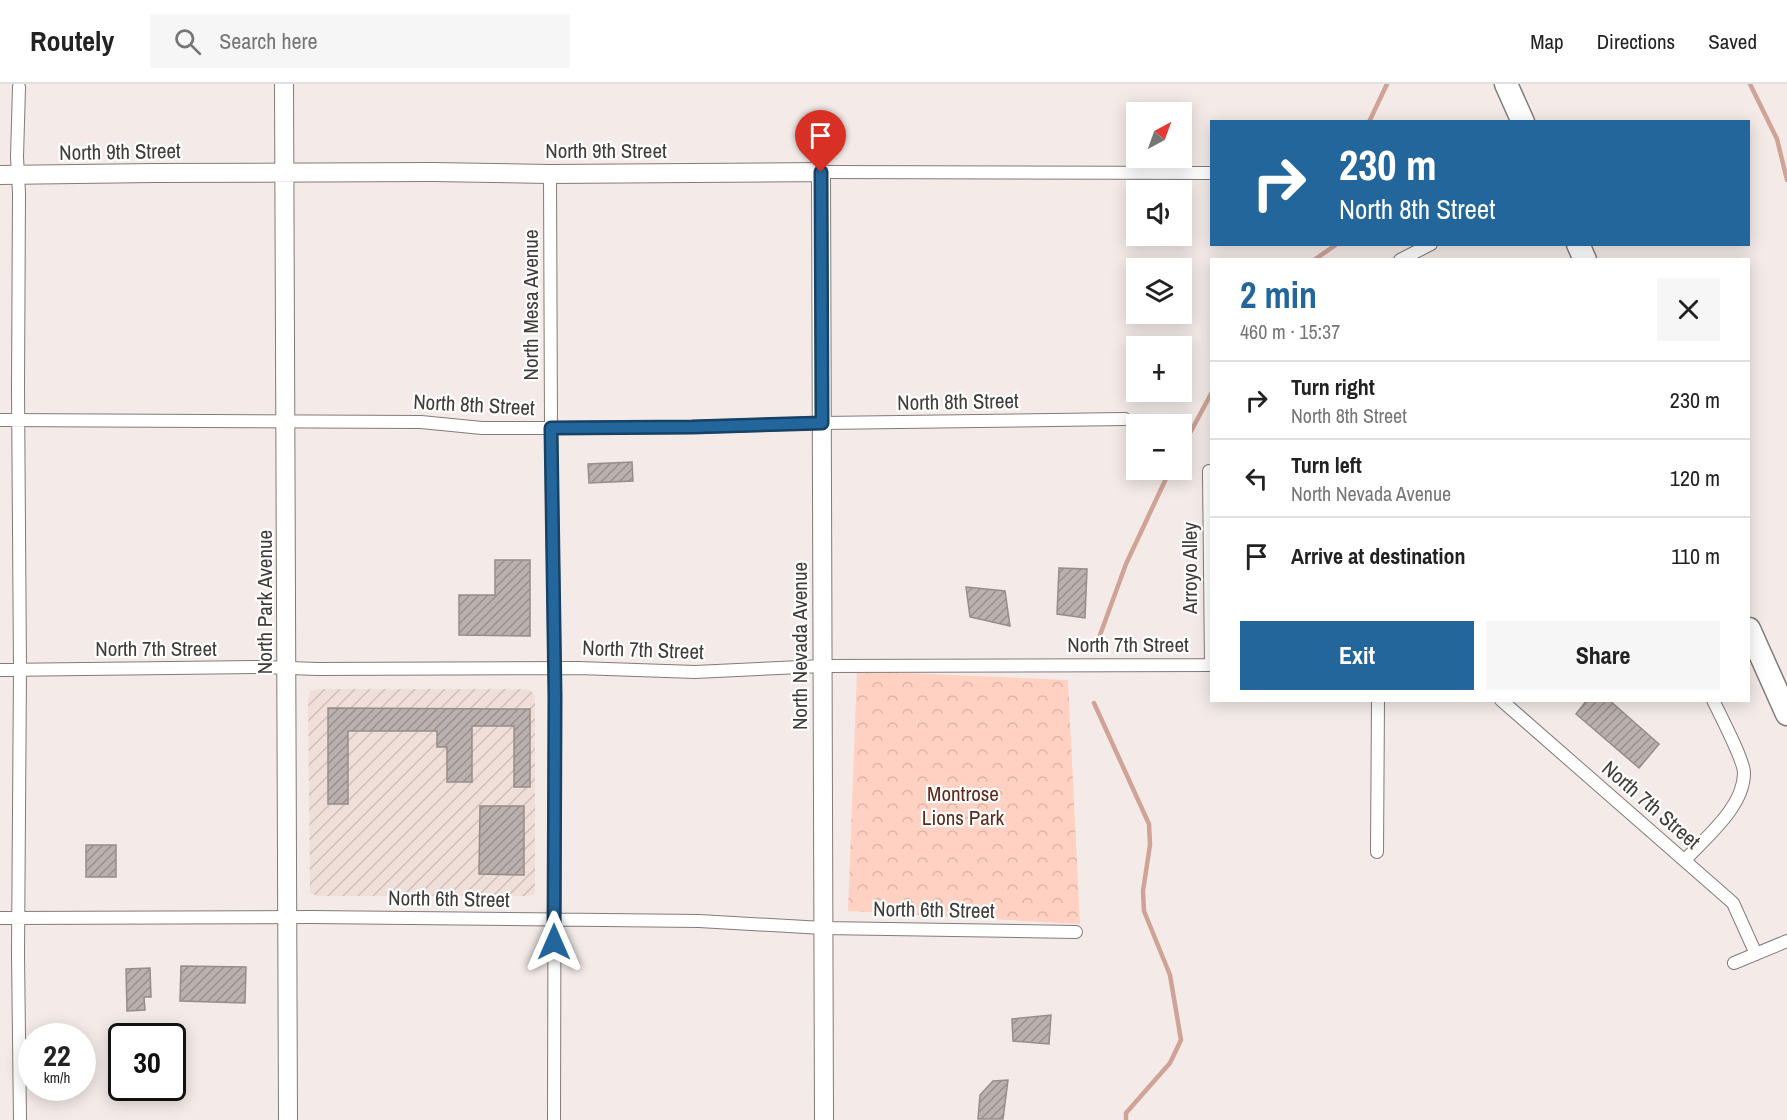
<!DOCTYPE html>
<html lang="en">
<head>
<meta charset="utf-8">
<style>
	body { margin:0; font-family:"Archivo Narrow",sans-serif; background:#f6f6f6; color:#222; height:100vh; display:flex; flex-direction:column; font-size:22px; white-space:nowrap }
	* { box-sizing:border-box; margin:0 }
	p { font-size:20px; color:#767676 }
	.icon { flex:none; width:33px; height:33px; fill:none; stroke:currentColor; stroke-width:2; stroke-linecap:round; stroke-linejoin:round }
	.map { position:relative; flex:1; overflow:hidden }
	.drawer { position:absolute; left:1210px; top:174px; width:540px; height:444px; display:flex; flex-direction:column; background:#fff; border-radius:0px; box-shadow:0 3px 15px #0003 }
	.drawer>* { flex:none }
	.guide { position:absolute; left:1210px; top:36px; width:540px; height:126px; border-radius:0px; box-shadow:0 3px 15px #0003; background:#23669b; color:#fff; overflow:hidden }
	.needle { width:39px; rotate:41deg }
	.tools { position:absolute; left:1126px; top:18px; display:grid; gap:12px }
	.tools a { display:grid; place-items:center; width:66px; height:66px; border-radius:0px; background:#fff; box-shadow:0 3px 15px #0003; font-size:30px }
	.speed { position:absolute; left:18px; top:939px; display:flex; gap:12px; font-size:30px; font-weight:700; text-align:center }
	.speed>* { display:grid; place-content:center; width:78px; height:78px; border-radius:50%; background:#fff; box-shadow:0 3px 15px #0003; line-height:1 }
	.speed small { font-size:15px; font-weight:400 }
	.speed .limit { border:3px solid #111; border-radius:9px; background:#fff; color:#111 }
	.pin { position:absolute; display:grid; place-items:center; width:51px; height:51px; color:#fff; margin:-62px -26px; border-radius:50% 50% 50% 0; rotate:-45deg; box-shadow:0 0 6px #0007 }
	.pin .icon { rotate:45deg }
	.me { position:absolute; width:66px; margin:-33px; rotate:0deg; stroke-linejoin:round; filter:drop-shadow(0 0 4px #0008) }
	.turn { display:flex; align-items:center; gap:21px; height:126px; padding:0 30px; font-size:27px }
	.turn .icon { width:78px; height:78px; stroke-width:2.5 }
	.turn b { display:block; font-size:42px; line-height:51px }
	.round { display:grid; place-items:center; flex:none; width:63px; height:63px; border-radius:0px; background:#f6f6f6 }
	.headline { display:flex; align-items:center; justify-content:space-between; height:102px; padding:0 30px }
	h1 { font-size:36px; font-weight:800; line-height:45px; color:#23669b }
	.primary-button { display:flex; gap:12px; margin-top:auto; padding:12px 30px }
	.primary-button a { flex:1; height:69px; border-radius:0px; background:#23669b; color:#fff; font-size:24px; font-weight:800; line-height:69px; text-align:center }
	.primary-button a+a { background:#f6f6f6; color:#222 }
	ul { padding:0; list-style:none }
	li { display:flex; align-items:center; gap:18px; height:78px; padding:0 30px; border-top:2px solid #e0e0e0 }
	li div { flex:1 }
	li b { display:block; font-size:22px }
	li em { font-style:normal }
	header { display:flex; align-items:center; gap:36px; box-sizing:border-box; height:84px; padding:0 30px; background:#fff; border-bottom:2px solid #e0e0e0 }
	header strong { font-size:28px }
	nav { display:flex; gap:33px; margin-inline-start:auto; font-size:21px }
	.search { width:420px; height:54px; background:#f6f6f6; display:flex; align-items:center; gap:15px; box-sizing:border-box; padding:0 21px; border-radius:0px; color:#767676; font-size:22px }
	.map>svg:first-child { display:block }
</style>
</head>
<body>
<header>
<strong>Routely</strong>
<div class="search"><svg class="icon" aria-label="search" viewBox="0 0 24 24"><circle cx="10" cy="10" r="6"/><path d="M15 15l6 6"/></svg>Search here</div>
<nav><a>Map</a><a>Directions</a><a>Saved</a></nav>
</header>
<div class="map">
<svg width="1787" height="1036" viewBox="0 0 1787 1036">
	<defs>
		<pattern id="industrial-furrows" width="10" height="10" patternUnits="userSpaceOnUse" patternTransform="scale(1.5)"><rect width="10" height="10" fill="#f0ded9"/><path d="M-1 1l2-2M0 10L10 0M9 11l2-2" fill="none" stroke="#cfbfbb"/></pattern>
		<pattern id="park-crowns" width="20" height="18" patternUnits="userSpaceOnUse" patternTransform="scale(1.5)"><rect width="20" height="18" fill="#ffd1c3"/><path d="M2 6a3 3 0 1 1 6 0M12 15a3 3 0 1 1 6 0" fill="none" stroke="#dcb4a8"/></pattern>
		<pattern id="building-hatch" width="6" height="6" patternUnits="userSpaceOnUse" patternTransform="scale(1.5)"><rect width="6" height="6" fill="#bab0ae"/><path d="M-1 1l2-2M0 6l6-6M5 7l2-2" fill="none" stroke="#99908f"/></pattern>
	</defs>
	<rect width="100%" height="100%" fill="#f4ebe8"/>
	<path fill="url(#industrial-furrows)" d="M318 605H526L531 607 535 612V810L530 812H318L310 809 308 614 310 607Z"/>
	<path fill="url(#park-crowns)" d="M857 587 1068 596 1080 840 848 827Z"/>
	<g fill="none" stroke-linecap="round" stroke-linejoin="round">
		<path stroke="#d0a397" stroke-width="4.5" d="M1750 0 1777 55 1787 96
			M1369 38 1387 0
			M1314 176 1337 160
			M1182 364 1212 308
			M1100 551 1126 480 1170 386
			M1094 619 1149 740 1150 761 1143 807 1144 827 1170 891 1181 956 1170 979 1126 1029V1036"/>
	</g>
	<path fill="url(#building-hatch)" stroke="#968d8b" stroke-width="1.5" d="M632 378 633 397 589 399 588 380Z
		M495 476H530V552L459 551V511H495Z
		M1059 484 1087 485 1085 534 1057 530Z
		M966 503 1005 507 1010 542 970 533Z
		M1587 616H1609L1659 660 1639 684 1576 630Z
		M328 624 530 625V703H514V642H472V698H447V663H437V647H348V720H328Z
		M480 722H524V791L479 790Z
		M86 761H116V793H86Z
		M181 882 246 883 245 919 180 917Z
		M150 884 151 913H144L145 926 127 927 126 885Z
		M1051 931 1049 960 1013 957 1012 935Z
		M1008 996 1003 1035H978L980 1011 993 997Z"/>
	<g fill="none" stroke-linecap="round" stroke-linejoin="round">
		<defs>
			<path id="street" d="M19 3 17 73 19 109 18 305 20 586 18 870 20 1036
				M821 88 1212 89
				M550 90 551 344 555 612 554 1036
				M1400 176 1431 160
				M0 336 421 338 482 344H551L692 343 822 339 1125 335
				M1209 387 1211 581
				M0 586 262 583 317 585 578 584 695 588 823 582 1212 581
				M1501 616 1733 819 1756 870
				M1377 768 1378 616
				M1685 776C1706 753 1744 723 1744 689 1744 676 1720 631 1713 616
				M0 834 310 833 699 837 823 844 1076 848
				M1734 879 1787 857"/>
			<path id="secondary" d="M284 0 288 1036
				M0 91 154 89 432 88 550 90 821 88 824 1036"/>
			<path id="highway" d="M1506 0 1523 38
				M1578 160 1585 176
				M1749 545 1787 630"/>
		</defs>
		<use href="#street" stroke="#837b78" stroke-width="14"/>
		<use href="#secondary" stroke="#837b78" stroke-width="20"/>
		<use href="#highway" stroke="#837b78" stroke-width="25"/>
		<use href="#street" stroke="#fff" stroke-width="12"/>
		<use href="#secondary" stroke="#fff" stroke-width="18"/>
		<use href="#highway" stroke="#fff" stroke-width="22"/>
	</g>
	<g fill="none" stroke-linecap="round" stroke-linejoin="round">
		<defs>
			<path id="route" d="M554 858 555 612 551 344 692 343 822 339 821 88"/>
		</defs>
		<use href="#route" stroke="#174265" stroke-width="15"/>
		<use href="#route" stroke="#23669b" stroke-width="10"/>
	</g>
	<g text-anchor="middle" stroke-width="4.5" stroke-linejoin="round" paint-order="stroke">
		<g font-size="21" fill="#3f3c3a" stroke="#fff">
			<text x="606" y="74">North 9th Street</text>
			<text transform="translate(120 68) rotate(-1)" y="7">North 9th Street</text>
			<text transform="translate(531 221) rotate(-90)" y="7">North Mesa Avenue</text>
			<text transform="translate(958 318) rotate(-1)" y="7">North 8th Street</text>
			<text transform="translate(474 321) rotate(3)" y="7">North 8th Street</text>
			<text transform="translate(1190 484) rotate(-90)" y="7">Arroyo Alley</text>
			<text transform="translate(265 518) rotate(-90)" y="7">North Park Avenue</text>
			<text x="1128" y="568">North 7th Street</text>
			<text transform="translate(800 562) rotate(-90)" y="7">North Nevada Avenue</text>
			<text x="156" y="572">North 7th Street</text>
			<text transform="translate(643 566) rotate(2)" y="7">North 7th Street</text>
			<text transform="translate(1651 721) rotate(41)" y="7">North 7th Street</text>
			<text transform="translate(449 815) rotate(1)" y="7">North 6th Street</text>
			<text transform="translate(934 826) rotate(1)" y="7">North 6th Street</text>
		</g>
		<g font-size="21" fill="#612919" stroke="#fff">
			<text x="963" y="717">Montrose<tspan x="963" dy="24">Lions Park</tspan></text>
		</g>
	</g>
</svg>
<div class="tools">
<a><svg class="needle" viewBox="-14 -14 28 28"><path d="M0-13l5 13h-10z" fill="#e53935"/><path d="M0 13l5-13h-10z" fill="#767676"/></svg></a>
<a><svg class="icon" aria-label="sound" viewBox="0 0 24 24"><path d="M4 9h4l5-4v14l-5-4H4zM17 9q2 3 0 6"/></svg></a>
<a><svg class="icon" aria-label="layers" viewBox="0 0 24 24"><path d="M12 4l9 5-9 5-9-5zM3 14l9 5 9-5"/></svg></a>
<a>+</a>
<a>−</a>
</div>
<div class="speed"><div>22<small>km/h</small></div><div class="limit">30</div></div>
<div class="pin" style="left:821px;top:88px;background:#d93025"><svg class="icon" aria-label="arrive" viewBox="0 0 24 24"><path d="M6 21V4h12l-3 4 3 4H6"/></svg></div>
<svg class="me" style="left:554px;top:858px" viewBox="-20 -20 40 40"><path d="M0-17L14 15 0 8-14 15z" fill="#23669b" stroke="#fff" stroke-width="4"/></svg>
<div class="guide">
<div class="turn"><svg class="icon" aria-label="right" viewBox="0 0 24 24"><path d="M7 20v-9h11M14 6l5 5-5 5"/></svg><div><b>230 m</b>North 8th Street</div></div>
</div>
<section class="drawer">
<div class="headline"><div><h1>2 min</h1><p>460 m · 15:37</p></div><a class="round"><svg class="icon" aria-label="close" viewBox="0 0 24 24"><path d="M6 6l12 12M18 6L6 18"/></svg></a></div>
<ul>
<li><svg class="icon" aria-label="right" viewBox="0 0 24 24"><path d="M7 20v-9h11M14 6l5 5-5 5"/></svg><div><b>Turn right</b><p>North 8th Street</p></div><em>230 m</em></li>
<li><svg class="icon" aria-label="left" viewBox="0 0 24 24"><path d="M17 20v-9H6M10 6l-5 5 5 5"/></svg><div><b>Turn left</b><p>North Nevada Avenue</p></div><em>120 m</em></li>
<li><svg class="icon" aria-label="arrive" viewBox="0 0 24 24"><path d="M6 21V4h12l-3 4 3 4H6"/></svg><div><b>Arrive at destination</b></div><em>110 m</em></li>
</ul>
<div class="primary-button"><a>Exit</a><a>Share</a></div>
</section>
</div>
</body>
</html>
